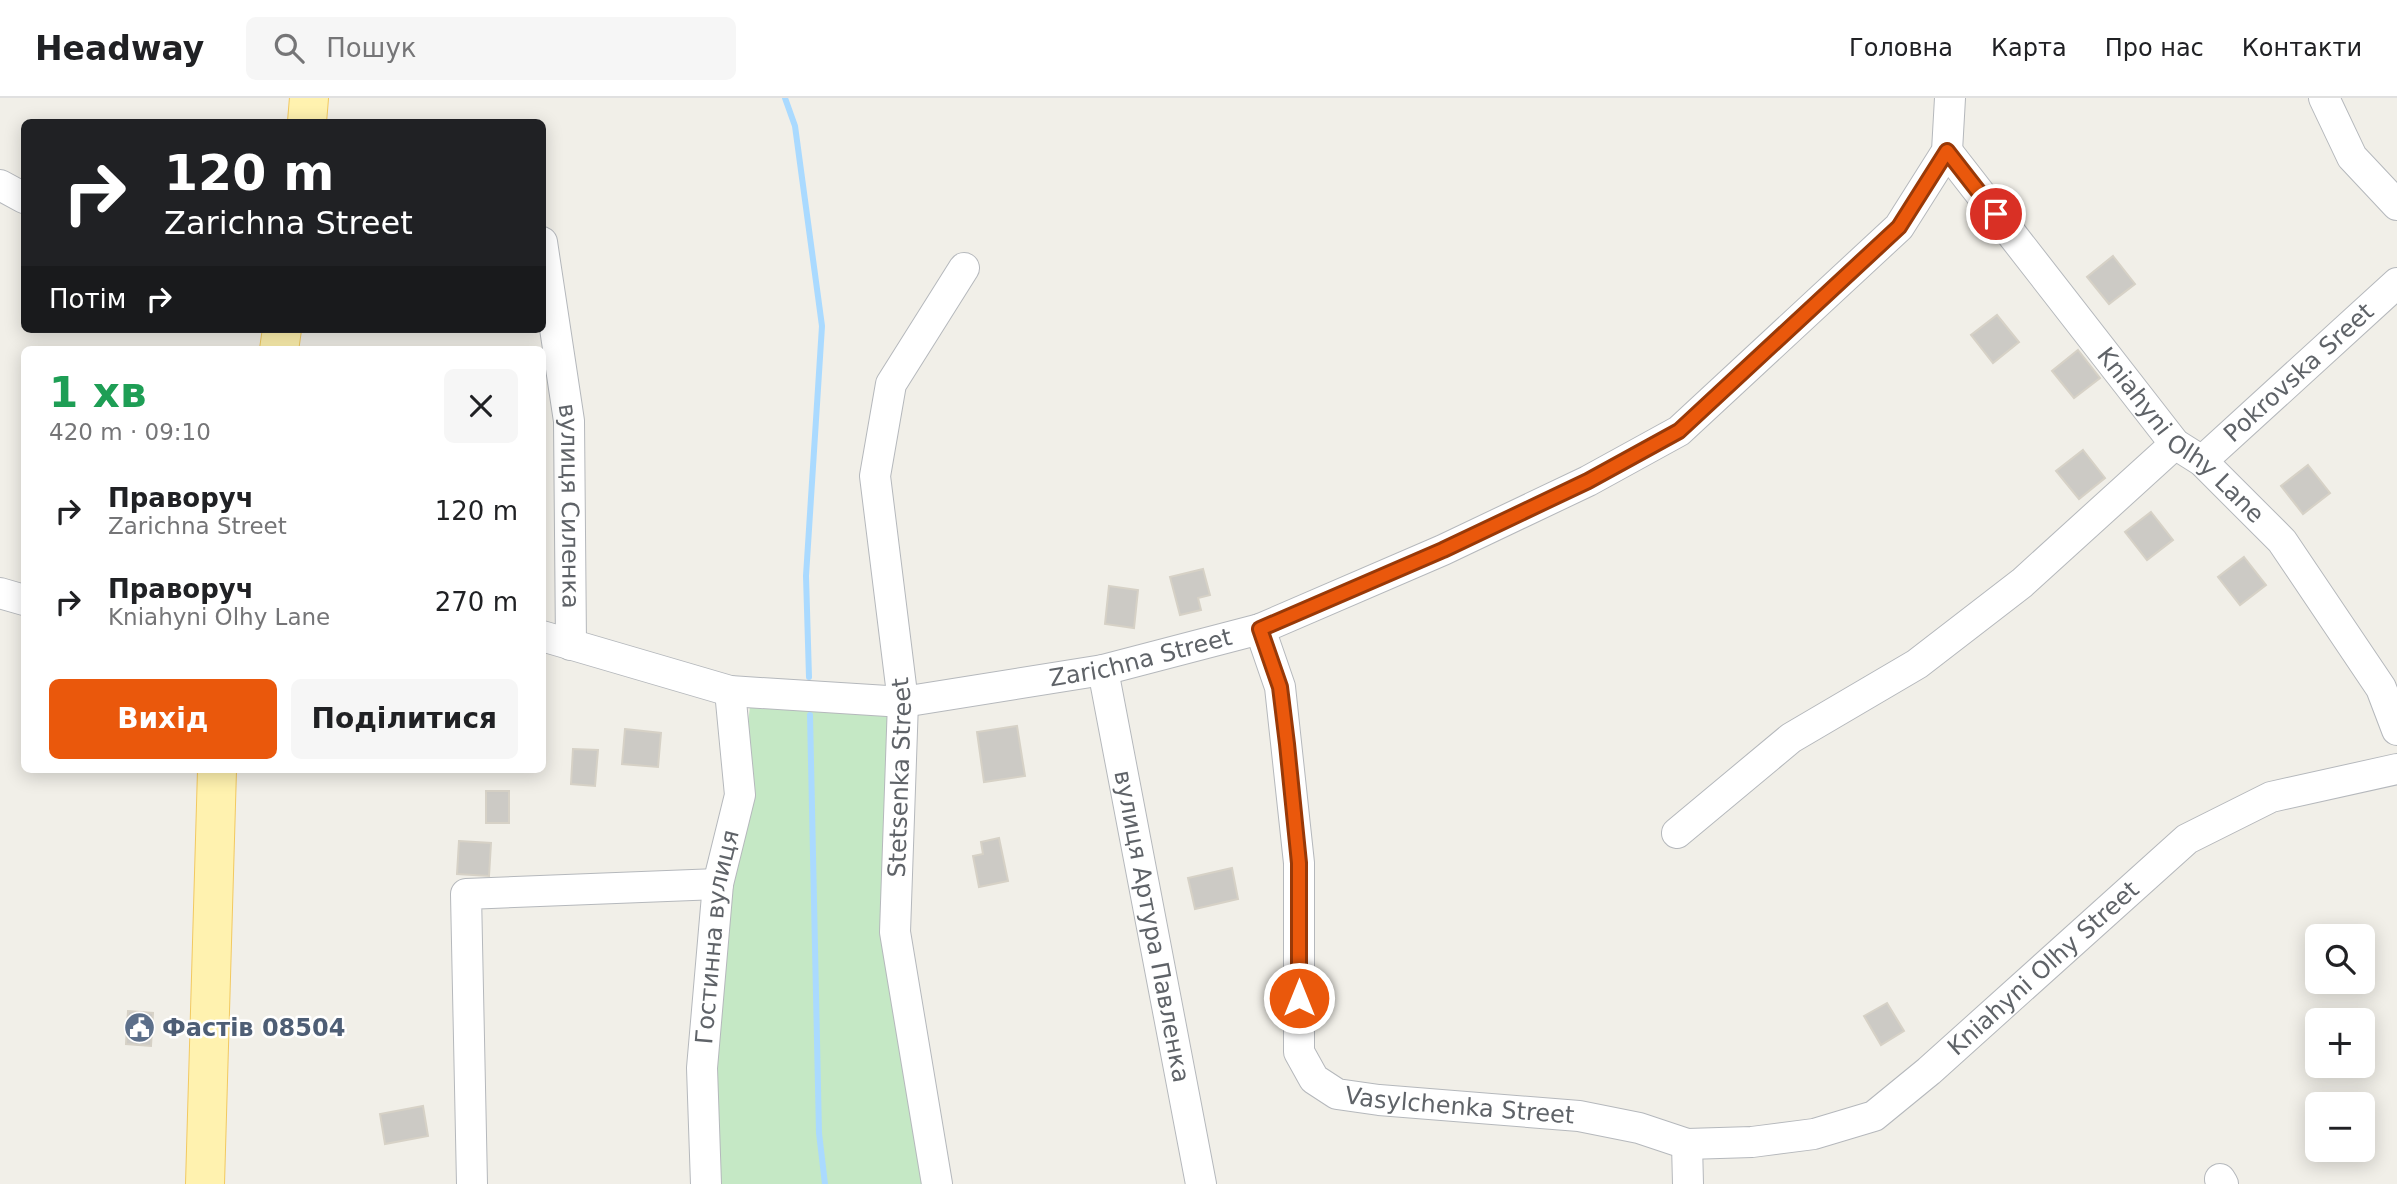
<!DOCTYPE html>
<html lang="uk">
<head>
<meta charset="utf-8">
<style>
	body { margin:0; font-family:"DejaVu Sans",sans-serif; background:#f6f6f6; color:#202124; height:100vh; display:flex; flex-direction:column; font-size:26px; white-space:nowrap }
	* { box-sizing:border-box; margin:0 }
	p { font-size:23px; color:#757577 }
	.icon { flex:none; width:38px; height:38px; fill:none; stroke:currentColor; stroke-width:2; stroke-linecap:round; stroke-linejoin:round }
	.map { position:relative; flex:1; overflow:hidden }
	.drawer { position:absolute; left:21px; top:248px; width:525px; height:427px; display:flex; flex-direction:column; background:#fff; border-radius:10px; box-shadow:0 4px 18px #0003 }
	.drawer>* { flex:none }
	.top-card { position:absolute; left:21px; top:21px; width:525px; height:214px; border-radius:10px; box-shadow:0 4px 18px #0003; background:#202124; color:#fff; overflow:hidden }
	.controls { position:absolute; left:2305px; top:826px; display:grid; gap:14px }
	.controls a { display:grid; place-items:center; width:70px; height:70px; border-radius:10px; background:#fff; box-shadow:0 4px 18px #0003; font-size:35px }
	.pin { position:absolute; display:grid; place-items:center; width:60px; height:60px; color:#fff; margin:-30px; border:4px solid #fff; border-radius:50%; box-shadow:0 2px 7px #0007 }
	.me { position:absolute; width:77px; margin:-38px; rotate:0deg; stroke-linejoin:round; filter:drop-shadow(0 0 5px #0008) }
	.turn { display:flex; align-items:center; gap:24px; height:147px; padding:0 28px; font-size:32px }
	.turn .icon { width:91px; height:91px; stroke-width:2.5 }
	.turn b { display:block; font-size:49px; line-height:60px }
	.then { display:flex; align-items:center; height:66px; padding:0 28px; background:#0003; gap:14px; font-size:26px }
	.round { display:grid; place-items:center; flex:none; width:74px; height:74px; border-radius:10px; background:#f6f6f6 }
	.headline { display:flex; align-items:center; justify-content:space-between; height:119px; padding:0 28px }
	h1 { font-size:42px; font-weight:700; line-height:52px; color:#1e9e55 }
	.cta { display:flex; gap:14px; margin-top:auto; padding:14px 28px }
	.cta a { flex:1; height:80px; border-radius:10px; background:#ea580c; color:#fff; font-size:28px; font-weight:700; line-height:80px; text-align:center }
	.cta a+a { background:#f6f6f6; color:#202124 }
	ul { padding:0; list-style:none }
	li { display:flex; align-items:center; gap:21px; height:91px; padding:0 28px }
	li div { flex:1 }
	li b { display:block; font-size:26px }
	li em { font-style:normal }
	header { display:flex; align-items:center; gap:42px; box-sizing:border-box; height:98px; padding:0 35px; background:#fff; border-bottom:2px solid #e0e0e0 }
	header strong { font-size:33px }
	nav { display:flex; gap:38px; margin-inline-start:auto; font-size:24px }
	.search { width:490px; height:63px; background:#f6f6f6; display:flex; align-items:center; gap:18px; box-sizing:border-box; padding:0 24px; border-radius:10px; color:#757577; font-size:26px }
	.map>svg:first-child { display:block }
</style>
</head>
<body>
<header>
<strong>Headway</strong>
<div class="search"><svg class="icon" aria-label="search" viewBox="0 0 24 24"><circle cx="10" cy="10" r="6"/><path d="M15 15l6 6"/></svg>Пошук</div>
<nav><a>Головна</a><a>Карта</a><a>Про нас</a><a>Контакти</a></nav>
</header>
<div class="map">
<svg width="2397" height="1086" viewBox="0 0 2397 1086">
	<rect width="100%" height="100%" fill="#f1efe8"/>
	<path fill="#c5e8c5" d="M752 594 903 604 895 834 937 1086H706L702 970Z"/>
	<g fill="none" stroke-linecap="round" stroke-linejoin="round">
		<path stroke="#aadaff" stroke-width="6" d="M785 0 795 28 822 228 806 478 809 579
			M810 617 819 1035 825 1086"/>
	</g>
	<path fill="#cccac5" stroke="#d6d1c6" stroke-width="2" d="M2113 158 2135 186 2109 206 2087 179Z
		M1997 217 2019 244 1993 265 1971 237Z
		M2078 252 2100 280 2074 300 2052 273Z
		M2083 352 2105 380 2079 401 2056 373Z
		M2308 367 2330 395 2303 416 2281 388Z
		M2151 414 2173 442 2147 462 2125 434Z
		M2244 459 2266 487 2240 507 2218 479Z
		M1203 471 1210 497 1198 500 1201 512 1180 517 1170 479Z
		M1109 488 1138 492 1134 530 1105 526Z
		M1017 628 1025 678 984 684 977 634Z
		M625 631 661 635 658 669 622 666Z
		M573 651 598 652 595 688 571 686Z
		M486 693H509V725H486Z
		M999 740 1008 783 979 789 973 758 983 756 981 744Z
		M459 743 491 745 489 778 457 776Z
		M1232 770 1238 801 1195 811 1188 780Z
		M1887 905 1904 933 1881 947 1864 918Z
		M128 913 153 915 151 948 126 946Z
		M423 1008 428 1038 385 1046 380 1016Z"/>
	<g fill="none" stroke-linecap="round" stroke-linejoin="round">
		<defs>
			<g id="minor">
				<path d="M2324 0 2352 59 2397 107"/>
				<path id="s1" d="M1947 53 2175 346 2202 363 2282 443 2381 590 2397 632"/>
				<path d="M0 87 24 100"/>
				<path id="s2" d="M542 144 569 323 571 547"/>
				<path id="s3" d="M2202 363 2397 185"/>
				<path d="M0 495 24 502"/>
				<path id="s4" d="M1260 531 1280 589 1299 765V954L1314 981 1337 996 1379 1002 1579 1018 1639 1030 1687 1046 1688 1086"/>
				<path id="s5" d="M542 538 730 593 903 604 1103 572 1260 531 1443 452 1588 383 1679 333 1899 129 1947 53 1950 0"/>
				<path id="s6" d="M1103 572 1201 1086"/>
				<path d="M1677 735 1791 640 1917 566 2022 485 2175 346"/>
				<path id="s7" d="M1687 1046 1752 1044 1814 1036 1874 1018 1929 973 2187 741 2271 699 2397 671"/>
				<path d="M2220 1081 2223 1086"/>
				<path d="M472 1086 466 796 718 786"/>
				<path id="s8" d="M706 1086 702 970 718 786 740 697 730 593"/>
				<path id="s9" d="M937 1086 895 834 903 604 875 378 891 286 964 170"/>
			</g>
			<path id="major" d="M307 24 309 0
				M279 252 282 231
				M205 1086 217 672"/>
		</defs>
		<use href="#minor" stroke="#b5b8bc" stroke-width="32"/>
		<use href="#major" stroke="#f2c960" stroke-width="40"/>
		<use href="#minor" stroke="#fff" stroke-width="30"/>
		<use href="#major" stroke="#fff2af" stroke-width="38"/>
	</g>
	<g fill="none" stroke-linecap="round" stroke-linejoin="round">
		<defs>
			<path id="route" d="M1299 900V765L1287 646 1280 589 1260 531 1443 452 1588 383 1679 333 1899 129 1947 53 1996 116"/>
		</defs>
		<use href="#route" stroke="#983908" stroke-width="18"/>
		<use href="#route" stroke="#ea580c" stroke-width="12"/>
	</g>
	<defs>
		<symbol id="civic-disc" viewBox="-11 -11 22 22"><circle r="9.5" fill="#5c6f8a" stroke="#fff"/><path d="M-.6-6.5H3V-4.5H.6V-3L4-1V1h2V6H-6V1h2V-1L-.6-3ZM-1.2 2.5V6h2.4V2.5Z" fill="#fff"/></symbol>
	</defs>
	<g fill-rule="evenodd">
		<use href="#civic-disc" x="122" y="912" width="35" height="35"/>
	</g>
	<g text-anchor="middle" stroke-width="5" stroke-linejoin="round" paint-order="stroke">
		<g font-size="24" fill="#5f6368" stroke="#fff">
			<text dy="8" stroke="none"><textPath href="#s3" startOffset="131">Pokrovska Sreet</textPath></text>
			<text dy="8" stroke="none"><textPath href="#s1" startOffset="369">Kniahyni Olhy Lane</textPath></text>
			<text dy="8" stroke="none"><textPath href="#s2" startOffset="266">вулиця Силенка</textPath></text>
			<text dy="8" stroke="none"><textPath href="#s5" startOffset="611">Zarichna Street</textPath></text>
			<text dy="8" stroke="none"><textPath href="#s9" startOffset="410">Stetsenka Street</textPath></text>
			<text dy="8" stroke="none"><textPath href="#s6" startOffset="261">вулиця Артура Павленка</textPath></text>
			<text dy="8" stroke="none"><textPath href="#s8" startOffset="248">Гостинна вулиця</textPath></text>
			<text dy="8" stroke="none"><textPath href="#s7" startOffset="415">Kniahyni Olhy Street</textPath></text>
			<text dy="8" stroke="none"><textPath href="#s4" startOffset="609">Vasylchenka Street</textPath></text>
		</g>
		<g font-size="24" font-weight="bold" fill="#4e5e75" stroke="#fff" text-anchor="start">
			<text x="162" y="938">Фастів 08504</text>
		</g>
	</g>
</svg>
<div class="controls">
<a><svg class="icon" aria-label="search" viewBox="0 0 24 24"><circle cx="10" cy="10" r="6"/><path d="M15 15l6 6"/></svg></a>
<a>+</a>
<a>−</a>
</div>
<div class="pin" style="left:1996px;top:116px;background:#d93025"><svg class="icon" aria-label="arrive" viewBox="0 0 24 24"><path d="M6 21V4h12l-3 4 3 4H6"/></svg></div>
<svg class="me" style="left:1299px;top:900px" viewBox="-20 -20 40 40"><circle r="17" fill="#ea580c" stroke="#fff" stroke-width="3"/><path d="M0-11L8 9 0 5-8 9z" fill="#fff"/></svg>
<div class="top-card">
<div class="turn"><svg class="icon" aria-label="right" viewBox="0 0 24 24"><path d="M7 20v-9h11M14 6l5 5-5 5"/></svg><div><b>120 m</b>Zarichna Street</div></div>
<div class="then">Потім<svg class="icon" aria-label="right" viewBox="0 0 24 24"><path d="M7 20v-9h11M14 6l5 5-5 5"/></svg></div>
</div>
<section class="drawer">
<div class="headline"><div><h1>1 хв</h1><p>420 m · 09:10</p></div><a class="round"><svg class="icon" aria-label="close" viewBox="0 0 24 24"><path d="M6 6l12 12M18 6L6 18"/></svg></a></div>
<ul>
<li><svg class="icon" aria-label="right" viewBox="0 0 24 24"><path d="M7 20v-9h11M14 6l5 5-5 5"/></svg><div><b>Праворуч</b><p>Zarichna Street</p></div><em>120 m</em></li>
<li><svg class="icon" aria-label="right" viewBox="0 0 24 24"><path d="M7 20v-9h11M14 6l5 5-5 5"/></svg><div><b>Праворуч</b><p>Kniahyni Olhy Lane</p></div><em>270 m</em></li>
</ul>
<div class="cta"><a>Вихід</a><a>Поділитися</a></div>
</section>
</div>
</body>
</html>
